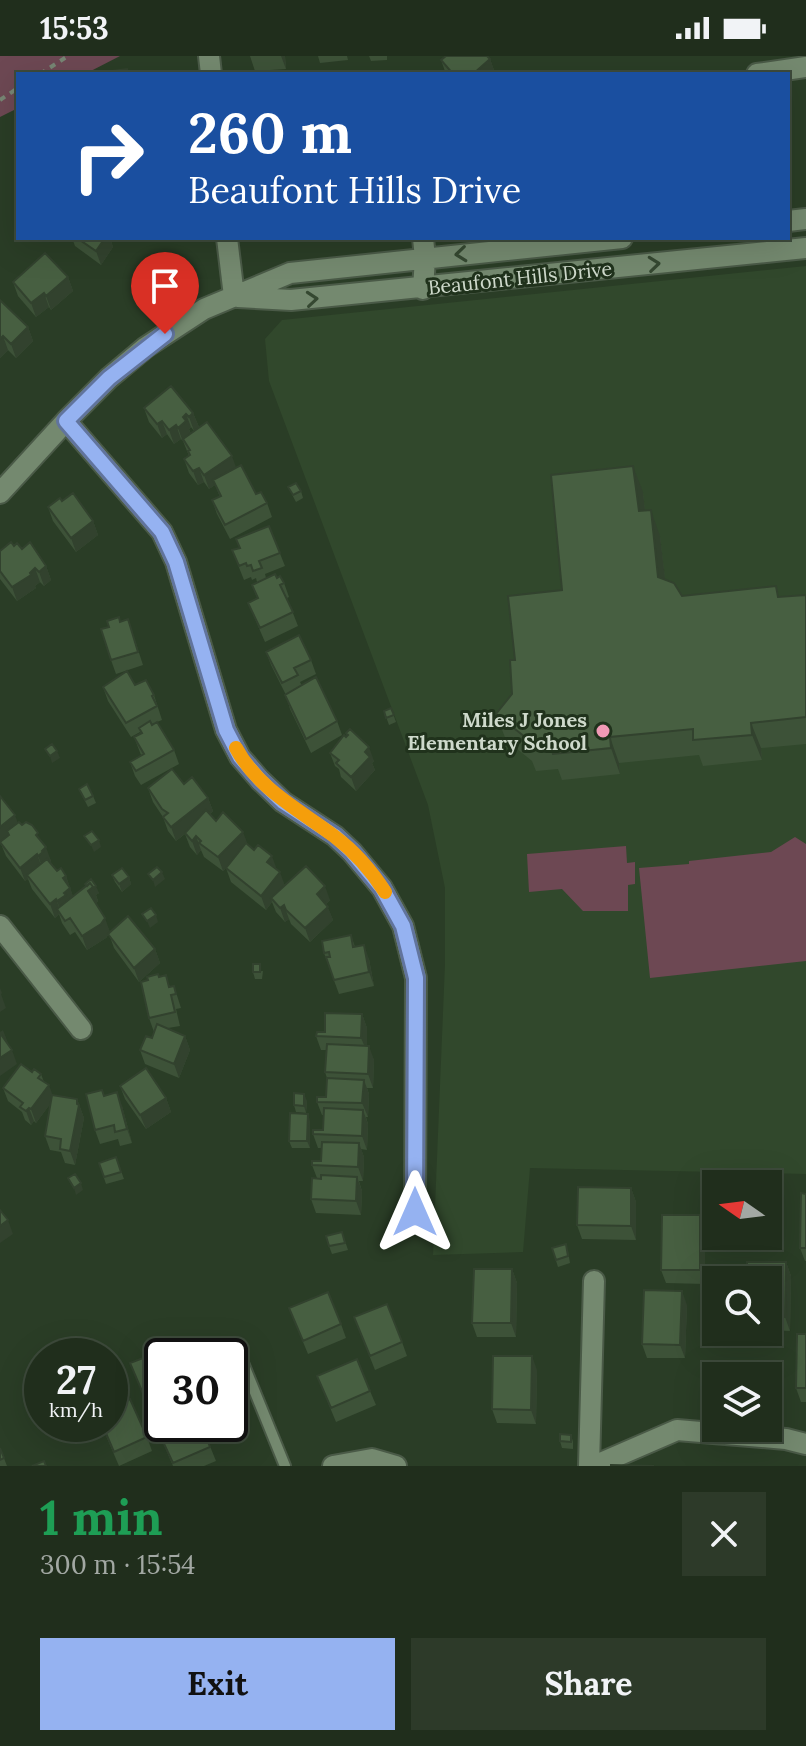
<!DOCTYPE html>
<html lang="en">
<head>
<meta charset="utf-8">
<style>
	body { margin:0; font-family:Lora,serif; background:#2d3a29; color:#f1f3f6; height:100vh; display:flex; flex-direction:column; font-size:30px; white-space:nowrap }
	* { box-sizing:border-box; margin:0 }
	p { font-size:26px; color:#a2a8a3 }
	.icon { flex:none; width:44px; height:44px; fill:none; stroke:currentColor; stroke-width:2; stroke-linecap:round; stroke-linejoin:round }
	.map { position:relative; height:1410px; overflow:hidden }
	.drawer { display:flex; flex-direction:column; background:#202e1c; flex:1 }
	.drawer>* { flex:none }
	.hud { position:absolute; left:16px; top:16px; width:774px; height:168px; border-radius:0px; box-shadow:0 8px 32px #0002,0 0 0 2px #3d4a3b; background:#1a4fa0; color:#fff; overflow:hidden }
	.needle { width:52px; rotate:284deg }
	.fabs { position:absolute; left:702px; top:1114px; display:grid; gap:16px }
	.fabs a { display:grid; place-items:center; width:80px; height:80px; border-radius:0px; background:#202e1c; box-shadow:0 8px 32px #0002,0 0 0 2px #3d4a3b; font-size:40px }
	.speed { position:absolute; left:24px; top:1282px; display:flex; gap:16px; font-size:40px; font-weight:700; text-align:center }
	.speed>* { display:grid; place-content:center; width:104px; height:104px; border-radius:50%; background:#202e1c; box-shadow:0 8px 32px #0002,0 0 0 2px #3d4a3b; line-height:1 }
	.speed small { font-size:20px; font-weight:400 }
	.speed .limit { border:4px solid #111; border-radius:12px; background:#fff; color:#111 }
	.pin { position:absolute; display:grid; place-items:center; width:68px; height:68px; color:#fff; margin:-82px -34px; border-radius:50% 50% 50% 0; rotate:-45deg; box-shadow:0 0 8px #0007 }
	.pin .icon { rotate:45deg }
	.me { position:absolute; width:88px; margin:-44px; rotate:0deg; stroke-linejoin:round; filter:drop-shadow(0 0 6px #0008) }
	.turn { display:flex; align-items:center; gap:28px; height:168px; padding:0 40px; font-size:36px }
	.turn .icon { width:104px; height:104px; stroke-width:2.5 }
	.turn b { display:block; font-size:56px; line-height:68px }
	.round { display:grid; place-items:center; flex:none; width:84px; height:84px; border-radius:0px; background:#2d3a29 }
	.summary { display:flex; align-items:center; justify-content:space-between; height:136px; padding:0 40px }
	h1 { font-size:48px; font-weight:700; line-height:60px; color:#1e9e55 }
	.primary-button { display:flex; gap:16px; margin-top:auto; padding:16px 40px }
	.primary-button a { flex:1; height:92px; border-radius:0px; background:#95b2f1; color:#111; font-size:32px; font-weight:700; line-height:92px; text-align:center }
	.primary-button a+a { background:#2d3a29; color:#f1f3f6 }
	.status { display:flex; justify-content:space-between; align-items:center; height:56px; padding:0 40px; background:#202e1c; direction:ltr }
	.status svg { height:22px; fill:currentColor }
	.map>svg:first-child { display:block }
</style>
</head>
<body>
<div class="status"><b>15:53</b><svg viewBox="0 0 49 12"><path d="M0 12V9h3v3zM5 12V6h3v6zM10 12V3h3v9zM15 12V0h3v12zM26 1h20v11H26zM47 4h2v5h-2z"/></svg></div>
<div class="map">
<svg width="806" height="1410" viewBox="0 0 806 1410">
	<rect width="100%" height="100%" fill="#2a3d26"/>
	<path fill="#31482c" d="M806 210V1118L530 1112 523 1196 433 1199 445 908V832L428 749 269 325 265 283 282 264Z"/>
	<path fill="#6d4853" d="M0 0H120L85 18H18V52L0 61Z
		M795 781 806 788V905L650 922 639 812 689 808V805L771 796Z
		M626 790 627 807 635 806V828L628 829V855H583L562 833 529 836 527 798Z"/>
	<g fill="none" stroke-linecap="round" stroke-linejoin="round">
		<defs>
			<path id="lane" d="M237 1292 285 1410"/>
			<path id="street" d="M209 0 211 18
				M757 18 806 11
				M788 165 806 163
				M227 182 234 240
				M423 233 425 202 423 182
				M238 241 291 244 806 192
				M66 365 162 476 176 506 226 674 240 701 260 724 283 746 335 780 352 796 382 832 403 870 416 922 415 1156
				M0 437 66 365 109 322 146 291 204 253 290 217 622 182
				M0 870 81 973
				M333 1410 372 1403 396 1410
				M589 1410 594 1225
				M594 1410 677 1374 786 1383 806 1388"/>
		</defs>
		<use href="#lane" stroke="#4a5a47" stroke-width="14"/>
		<use href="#street" stroke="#4a5a47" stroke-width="24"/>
		<path stroke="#778674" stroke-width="4" stroke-dasharray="6 6" stroke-linecap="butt" d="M40 18 68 0
			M0 44 18 32"/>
		<use href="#lane" stroke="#74896f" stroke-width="10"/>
		<use href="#street" stroke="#74896f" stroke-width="20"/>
	</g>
	<path fill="#3d5238" d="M250 0H285L286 13 255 15Z
		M318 0H347L348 4 320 7Z
		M369 0H387V4L371 5Z
		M490 3 495 17 494 18H446L441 4Z
		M72 182H112L111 185 113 191 101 209 75 190Z
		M68 221 73 235 51 254 49 251 36 261 18 240 13 226Z
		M0 244 28 271 33 285 16 302 8 294 0 302Z
		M144 352 193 357 199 371 194 375 191 371 189 373 191 378 236 412 256 438 267 447 272 461 230 483 217 458 212 444 220 441 215 429 209 433 204 426 198 429 189 417 184 403 189 400 183 385 181 383 174 388 167 378 162 382 149 366Z
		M288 431 301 435 303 442 296 446Z
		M643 436 645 455 660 480 665 523 682 540 780 541 806 539V688L761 692 762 704 703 710 699 699 619 707 620 718 562 724 558 713 536 715 532 705 506 684 496 658 512 638 515 604 562 534Z
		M62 445 93 465 98 479 76 496 53 465 48 451Z
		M269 470 285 510 265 518 266 522H277L284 527 289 541 287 542 298 570 265 586 248 547 257 542 252 529 257 526 256 522 252 524 251 521 244 524 232 494 240 492Z
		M14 490 22 493 46 510 51 524 44 530 40 526 35 530 36 532 17 545 0 523V495Z
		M128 563 143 609 116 618 111 604 120 566Z
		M266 596 311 604 316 618 300 626 302 630 337 665 342 679 311 697 290 653 286 639 271 609Z
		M135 629 154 639 162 664 157 666 174 694 179 708 141 729 135 720 130 706 141 699 134 681 141 677 140 676 131 681 108 645 103 631Z
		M391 652 396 666 389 669 384 655Z
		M346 677 374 705 372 707 375 714 356 735 341 721 339 713 335 710 330 697 347 680Z
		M184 728 208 742 213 755 210 758 216 765 248 789 277 814 285 830 330 844 326 848 333 864 310 886 291 868 289 863 285 866 276 856 272 846 266 854 231 826 226 812 229 809 223 815 204 801 201 794 197 799 190 791 185 778 176 785 168 775 163 761 153 746 148 732Z
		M79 733 93 740 96 747 88 751Z
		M18 767 40 784 51 805 50 806 57 815 66 820 73 841 86 831 85 828 99 837 96 839 98 845 96 847 110 876 155 893 160 907 139 926 114 892 109 878 106 882 87 894 75 876 70 879 62 867 59 858 55 862 32 833 28 823 25 825 6 800 1 788 0 789Z
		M112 819 129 821 131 828 122 836 115 826Z
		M351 879 355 891 369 903 374 930 339 938 324 897Z
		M263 915 262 923H255L253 916Z
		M159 921 170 930H174L181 952 176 953 180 970 168 972 185 980 190 994 179 1022 145 1008 140 994 152 982 154 976 149 962Z
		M362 958 367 972V990L374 1004 373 1032H367L369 1038 368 1061H366L368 1068 367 1094 361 1093 364 1101 363 1125H359L362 1135 361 1159 316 1157 311 1143 317 1122 312 1109 321 1105 322 1092H318L313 1078 323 1074 324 1059H322L317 1046 326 1041 327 1022 325 1016 326 994H321L316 980Z
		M32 1016 41 1018 44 1026 52 1039 77 1043 84 1062 75 1109 65 1107 61 1096 50 1094 45 1080 50 1048 36 1067 34 1065 31 1069 25 1064 22 1056 8 1045 3 1032Z
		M120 1030 166 1042 171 1056 146 1073 125 1043Z
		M104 1040 122 1050 132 1087 120 1090 118 1083 100 1088 95 1074Z
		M307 1045 306 1057 296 1056 294 1049Z
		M310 1065V1092H292L289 1085Z
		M116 1101 124 1123 106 1128 99 1107Z
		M631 1132 636 1146V1184L582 1183 577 1169Z
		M806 1138V1205H805L800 1192Z
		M705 1173V1228L666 1227 661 1214Z
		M342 1176 348 1194 332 1198 329 1190Z
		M552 1192 568 1195 570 1207 558 1211Z
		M786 1206 791 1220 790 1275 768 1274V1224Z
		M512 1213 517 1227 516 1281H477L472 1267Z
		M687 1249 685 1302H647L642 1288Z
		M289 1252 341 1268 346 1282 308 1298Z
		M354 1261 402 1286 407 1300 375 1314Z
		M806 1278V1346H801L796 1332Z
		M162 1300V1348L149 1354 130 1307Z
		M537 1314 536 1368 497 1367 492 1353Z
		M317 1320 370 1335 376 1349 336 1366Z
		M101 1368H110L147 1381 152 1395 119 1410Z
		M201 1368 216 1405 204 1410H173L158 1375Z
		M571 1379 573 1386V1393L562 1392 560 1385Z
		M0 1392 7 1410H0Z"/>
	<path fill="#32422e" d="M281 0H285L286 13Z
		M490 3 495 17 494 18H473Z
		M105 182H112L111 185 113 191 101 209 96 195Z
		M68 221 73 235 51 254 46 240Z
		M44 237 49 251 36 261 31 247Z
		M28 271 33 285 16 302 11 288Z
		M3 280 8 294 0 302V283Z
		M193 357 199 371 194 375 189 361Z
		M186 358 191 371 189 373 191 379 183 386 178 372 183 361Z
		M162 365 167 378 162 382 157 368Z
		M176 369 181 383 174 388 169 374Z
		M232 400 237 414 213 424 215 429 209 433 204 419Z
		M633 410 643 436 648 481 639 455Z
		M199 412 204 426 198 429 193 415Z
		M651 454 660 480 668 547 658 521Z
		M93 465 98 479 76 496 71 482Z
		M46 510 51 524 44 530 39 516Z
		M35 512 40 526 35 530 36 532 17 545 12 531Z
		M751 667 761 692 762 704 752 679Z
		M610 681 619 707 620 718 611 692Z
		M369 691 374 705 372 707 375 714 356 735 351 721 365 696Z
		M57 695 60 702 52 707 50 700Z
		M208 742 213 755 176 785 171 771Z
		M15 759 20 773 7 775 9 781 0 789V771Z
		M243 776 248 789 223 815 218 801Z
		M196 780 201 794 197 799 192 785Z
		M99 784 101 791 94 796 91 789Z
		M46 791 51 805 43 813 38 800Z
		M37 798 42 812 27 819 28 823 25 825 20 812Z
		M272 800 277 814 267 806Z
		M162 816 165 823 155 831 153 824Z
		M280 816 285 830 271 842 272 846 266 854 261 840Z
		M66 820 75 846 62 859 57 845 63 822Z
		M129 821 131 828 122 836 119 828Z
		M96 830 99 837 96 839 98 845 93 849 88 835Z
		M325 830 330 844 322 852 317 838Z
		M56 843 61 857 57 853 59 858 55 862 50 848Z
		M284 849 289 863 285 866 280 852Z
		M328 851 333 864 310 886 305 872Z
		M156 859 158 866 150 872 147 865Z
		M105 862 110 876 106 882 87 894 82 880Z
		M364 889 369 903 374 930 369 916Z
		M155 893 160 907 139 926 134 912Z
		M0 932 2 937 1 938 6 952 0 956Z
		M362 958 367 972V996L361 982Z
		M3 974 8 987 5 990 0 976Z
		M185 980 190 994 179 1022 174 1008Z
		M369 990 374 1004 373 1032 368 1018Z
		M12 994 17 1008 0 1020V1002Z
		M364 1024 369 1038 368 1061 362 1047Z
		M49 1029 54 1043 36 1067 31 1053Z
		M117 1036 122 1050 132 1087 127 1073Z
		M304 1038 307 1045 306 1057 304 1050Z
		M166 1042 171 1056 146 1073 140 1059Z
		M77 1043 84 1062 75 1109 70 1095Z
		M29 1052 34 1065 31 1069 26 1055Z
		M363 1054 368 1068 367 1094 362 1080Z
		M308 1058 310 1065V1092L307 1085Z
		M359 1087 364 1101 363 1125 358 1111Z
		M357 1121 362 1135 361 1159 356 1145Z
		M81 1127 83 1134 76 1139 74 1132Z
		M631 1132 636 1146V1184L631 1170Z
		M700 1159 705 1173V1228L700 1214Z
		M8 1164 13 1178 0 1187V1170Z
		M786 1206 791 1220 790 1275 785 1261Z
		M512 1213 517 1227 516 1281 511 1267Z
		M682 1235 687 1249 685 1302 680 1289Z
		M532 1300 537 1314 536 1368 531 1354Z"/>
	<path fill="#475f41" stroke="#32422e" stroke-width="2" d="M446 0H487L490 3 473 18H453L441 4Z
		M127 13 128 18H87Z
		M77 182H105L96 195Z
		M45 197 68 221 46 240 44 237 31 247 13 226Z
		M0 244 28 271 11 288 3 280 0 283Z
		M171 330 193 357 189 361 186 358 183 361 186 365 178 372 176 369 169 374 162 365 157 368 144 352Z
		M207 366 232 400 204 419 199 412 193 415 184 403 190 399 188 395 190 394 183 383Z
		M241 409 256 438 261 436 267 447 225 469 212 444 221 440 213 424Z
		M633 410 639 455 651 454 658 521 674 527 682 540 776 530 778 541 806 539V661L751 667 752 679 693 684V673L610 681 611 692 553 698 552 687 526 690 525 681 496 658 512 638 510 604H515L508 540 562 534 551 419Z
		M296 427 301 435 293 439 288 431Z
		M73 437 93 465 71 482 48 451 60 442 62 445Z
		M269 470 280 497 259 505 262 512 253 515 251 509 247 510 246 507 239 510 232 494 240 492 236 483Z
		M11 486 14 490 17 487 22 493 30 486 46 510 39 516 35 512 30 517 31 519 12 531 0 515V495Z
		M275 518 277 522 280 520 284 527 280 529 293 556 260 572 248 547 258 542 252 529Z
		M119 561 120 566 128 563 138 596 111 604 101 573 109 571 107 565Z
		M299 579 311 604 294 612 298 619 282 627 266 596Z
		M127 615 135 629 146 624 154 639 152 640 157 650 126 667 103 631Z
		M316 621 337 665 306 683 285 639Z
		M391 652 394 659 386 662 384 655Z
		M150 665 152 669 157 666 174 694 136 715 130 706 144 698 134 681 142 677 139 672Z
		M350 673 369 691 365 696 370 701 351 721 336 707 339 704 330 697 344 679 346 681 348 679 346 677Z
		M52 688 57 695 50 700 45 693Z
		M172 713 184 728 192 721 208 742 171 771 163 761 168 757 162 753 148 732Z
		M87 728 93 740 85 744 79 733Z
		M0 740 15 759 0 771Z
		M206 754 216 765 223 756 243 776 218 801 199 787 201 785 196 780 192 785 185 777Z
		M19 766 22 769 26 766 32 769 38 777 36 779 46 791 42 795 43 796 38 800 37 798 20 812 0 786 9 779 7 775Z
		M92 775 99 784 91 789 84 780Z
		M246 787 254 794 258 789 272 800 267 806 280 816 261 840 226 812Z
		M47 803 57 815 61 812 66 820 63 822 70 832 64 837 66 839 57 845 56 843 50 848 27 819Z
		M306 810 325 830 317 838 328 851 305 872 286 854 284 849 280 852 271 842Z
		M157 811 162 816 153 824 148 818Z
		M122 812 129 821 119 828 112 819Z
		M91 823 96 830 94 832 90 827 87 830 85 828Z
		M90 827 93 831 88 835 105 862 101 868 82 880 70 862 65 865 57 853Z
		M151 852 156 859 147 865 142 858Z
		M128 860 155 893 134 912 108 878Z
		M351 879 353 891 364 889 369 916 334 924 326 901H330L329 896 324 897 322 885Z
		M253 908H260V916H253Z
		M158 918 159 921 166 919 169 931 174 930 176 938 171 939 175 956 149 962 141 926 148 924 147 921Z
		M325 957 362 958 361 982 316 980 317 976H325Z
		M157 968 185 980 174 1008 140 994 146 980 152 982Z
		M0 977 12 994 0 1002Z
		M327 988 369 990 368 1018 325 1016Z
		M21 1008 32 1016 34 1013 41 1018 38 1022 49 1029 31 1053 29 1052 26 1055 20 1051 23 1047 3 1032Z
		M146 1012 166 1042 140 1059 120 1030Z
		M327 1022 364 1024 362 1047 317 1046V1041H326Z
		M102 1034 104 1040 117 1036 127 1073 115 1076 114 1069 95 1074 86 1038Z
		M294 1037 304 1038V1050L294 1049Z
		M52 1039 77 1043V1048L79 1049 70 1095 60 1093 61 1083 45 1080Z
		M324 1052 363 1054 362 1080 313 1078V1074H323Z
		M290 1057 308 1058 307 1085H289Z
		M322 1086 359 1087 358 1111 312 1109V1105H321Z
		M116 1101 121 1116 104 1121 99 1107Z
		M75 1118 81 1127 74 1132 68 1122Z
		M321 1119 357 1121 356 1145 311 1143 312 1122 321 1123Z
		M578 1131 631 1132V1170L577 1169Z
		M801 1137 806 1138V1192H800Z
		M0 1154 8 1164 0 1170Z
		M662 1159H700V1214H661Z
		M342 1176 345 1187 329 1190 326 1180Z
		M566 1188 568 1200 556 1204 552 1192Z
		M747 1206H786L785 1261H768V1224H747Z
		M474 1213H512L511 1267H472Z
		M644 1234 682 1235 680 1289 642 1288Z
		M328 1236 341 1268 303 1285 289 1252Z
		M387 1248 402 1286 370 1300 354 1261Z
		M797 1278H806V1332H796Z
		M169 1292 173 1300H162V1332L144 1340 130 1307Z
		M493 1300H532L531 1354 492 1353Z
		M357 1303 370 1335 331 1352 317 1320Z
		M130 1343 147 1381 114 1396 102 1368H110V1352Z
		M175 1368H201L210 1391 173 1407 158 1375Z
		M560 1378 571 1379V1386L560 1385Z
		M0 1392 4 1402 0 1404Z
		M44 1405 46 1410H32Z
		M611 1409 654 1410H611Z"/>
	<defs><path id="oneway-chevron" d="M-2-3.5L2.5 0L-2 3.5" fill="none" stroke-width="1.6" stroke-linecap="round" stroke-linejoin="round" transform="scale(2)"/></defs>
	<g stroke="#354831">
		<use href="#oneway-chevron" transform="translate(461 198) rotate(174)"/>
		<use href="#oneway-chevron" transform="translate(654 208) rotate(-6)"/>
		<use href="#oneway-chevron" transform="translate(312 243) rotate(-5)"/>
	</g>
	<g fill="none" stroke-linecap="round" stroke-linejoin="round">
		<defs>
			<path id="route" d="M165 278 109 322 66 365 162 476 176 506 226 674 240 701 260 724 283 746 335 780 352 796 382 832 403 870 416 922 415 1156"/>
		</defs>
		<use href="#route" stroke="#61749d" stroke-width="20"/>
		<use href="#route" stroke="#95b2f1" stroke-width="14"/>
		<path stroke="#f59e0b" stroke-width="14" d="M236 692C258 733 298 753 334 780 354 795 371 814 385 836"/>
	</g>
	<circle fill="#f09ab5" stroke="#20321c" stroke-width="3" cx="603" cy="675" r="8"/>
	<g text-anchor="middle" stroke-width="6" stroke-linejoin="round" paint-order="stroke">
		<g font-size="20" fill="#ced9cb" stroke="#20321c">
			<text transform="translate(520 222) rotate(-6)" y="7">Beaufont Hills Drive</text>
		</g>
		<g font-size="20" font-weight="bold" fill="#ced9cb" stroke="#20321c" text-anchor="end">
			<text x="587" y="671">Miles J Jones<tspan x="587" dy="23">Elementary School</tspan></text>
		</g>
	</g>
</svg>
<div class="fabs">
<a><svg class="needle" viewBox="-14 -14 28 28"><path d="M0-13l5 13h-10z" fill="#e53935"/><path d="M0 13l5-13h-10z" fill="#a2a8a3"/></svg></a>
<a><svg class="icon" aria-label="search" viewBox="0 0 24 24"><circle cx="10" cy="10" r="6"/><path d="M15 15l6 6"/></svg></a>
<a><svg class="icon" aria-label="layers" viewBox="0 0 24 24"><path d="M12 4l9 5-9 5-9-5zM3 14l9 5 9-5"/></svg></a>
</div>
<div class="speed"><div>27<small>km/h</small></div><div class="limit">30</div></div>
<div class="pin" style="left:165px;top:278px;background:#d93025"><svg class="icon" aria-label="arrive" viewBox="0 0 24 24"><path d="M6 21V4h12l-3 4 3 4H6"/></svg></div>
<svg class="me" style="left:415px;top:1156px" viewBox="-20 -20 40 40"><path d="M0-17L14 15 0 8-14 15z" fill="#95b2f1" stroke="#fff" stroke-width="4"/></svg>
<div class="hud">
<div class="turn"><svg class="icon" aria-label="right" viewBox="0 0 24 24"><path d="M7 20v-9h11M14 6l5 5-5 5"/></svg><div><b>260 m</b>Beaufont Hills Drive</div></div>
</div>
</div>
<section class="drawer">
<div class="summary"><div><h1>1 min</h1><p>300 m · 15:54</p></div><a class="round"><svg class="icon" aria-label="close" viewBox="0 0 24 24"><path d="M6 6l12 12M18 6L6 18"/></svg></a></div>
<div class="primary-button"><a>Exit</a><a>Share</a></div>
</section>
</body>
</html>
